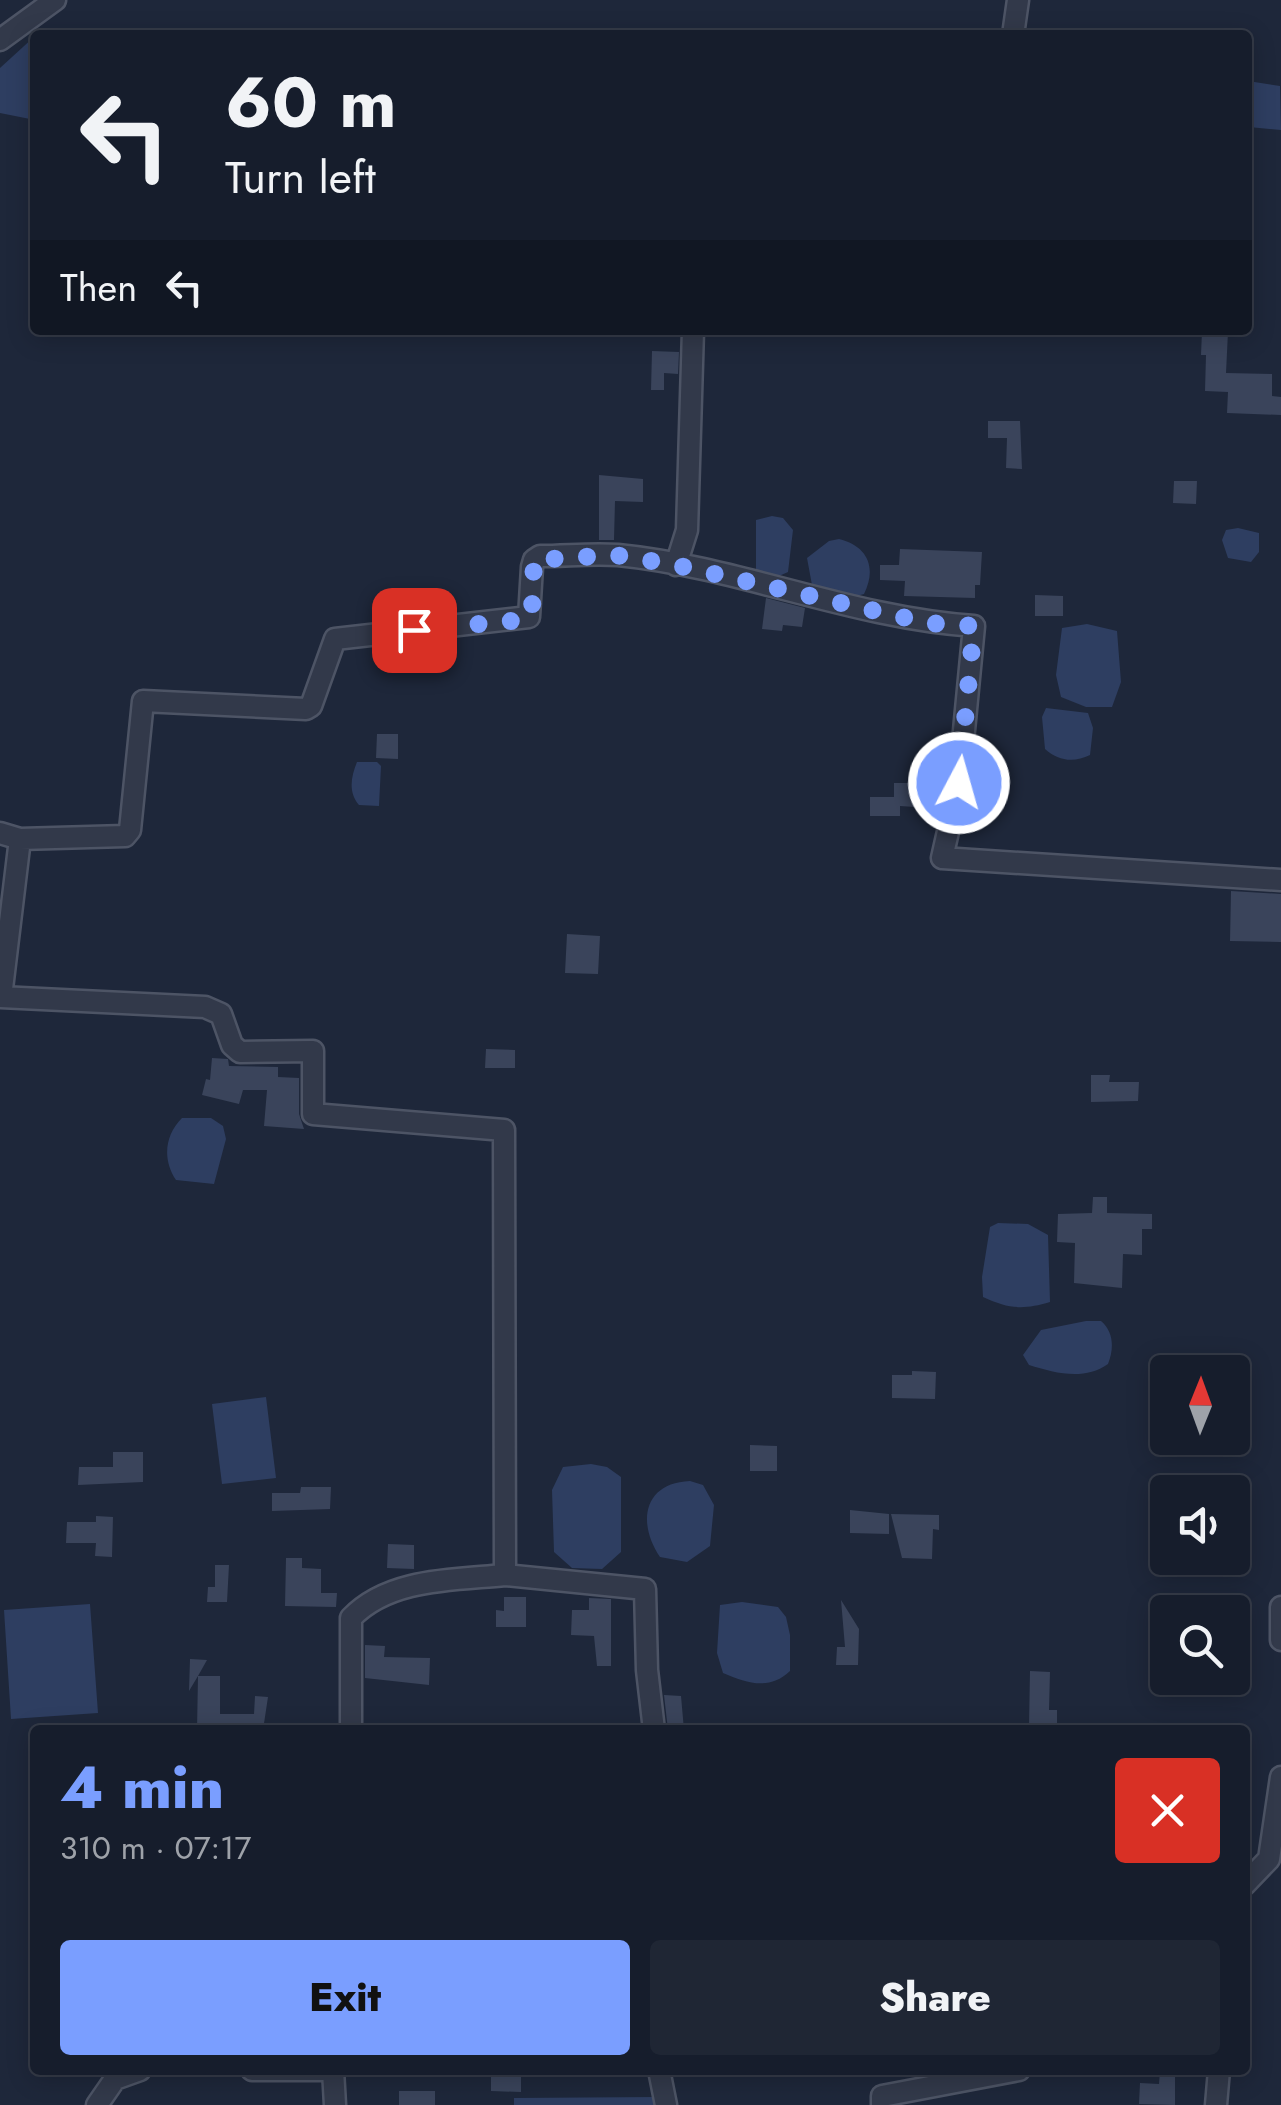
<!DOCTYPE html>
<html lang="en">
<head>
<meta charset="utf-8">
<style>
	body { margin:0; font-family:Jost,sans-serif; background:#1f2634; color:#f1f3f6; height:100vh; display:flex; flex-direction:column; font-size:38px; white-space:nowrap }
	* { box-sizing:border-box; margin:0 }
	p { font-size:32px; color:#9ea2a9 }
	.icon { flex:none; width:55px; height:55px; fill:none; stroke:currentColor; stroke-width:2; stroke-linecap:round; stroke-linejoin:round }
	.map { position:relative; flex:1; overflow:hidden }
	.panel { position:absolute; left:30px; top:1725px; width:1220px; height:350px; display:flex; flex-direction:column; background:#161d2c; border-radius:10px; box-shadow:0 5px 25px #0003,0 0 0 2px #353b48 }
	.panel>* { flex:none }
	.guide { position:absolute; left:30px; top:30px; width:1222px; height:305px; border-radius:10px; box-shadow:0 5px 25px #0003,0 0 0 2px #353b48; background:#161d2c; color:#f1f3f6; overflow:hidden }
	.needle { width:65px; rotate:1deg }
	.buttons { position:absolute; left:1150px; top:1355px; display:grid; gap:20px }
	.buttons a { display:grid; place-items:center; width:100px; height:100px; border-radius:10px; background:#161d2c; box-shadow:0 5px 25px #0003,0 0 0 2px #353b48; font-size:50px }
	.pin { position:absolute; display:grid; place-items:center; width:85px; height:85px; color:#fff; margin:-42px; border-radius:20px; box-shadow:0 5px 15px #0006 }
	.me { position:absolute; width:110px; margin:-55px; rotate:6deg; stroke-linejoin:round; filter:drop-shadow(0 0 8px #0008) }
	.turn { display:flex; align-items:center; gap:35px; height:210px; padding:0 30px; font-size:45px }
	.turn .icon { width:130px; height:130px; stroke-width:2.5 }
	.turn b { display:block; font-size:70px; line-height:85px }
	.then { display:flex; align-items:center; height:95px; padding:0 30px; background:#0003; gap:20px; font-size:38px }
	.round { display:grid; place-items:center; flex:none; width:105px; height:105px; border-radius:10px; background:#1f2634 }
	.headline { display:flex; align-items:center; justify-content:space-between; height:170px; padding:0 30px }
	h1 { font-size:60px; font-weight:800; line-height:75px; color:#7a9eff }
	.cta { display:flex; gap:20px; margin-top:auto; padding:20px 30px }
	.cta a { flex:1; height:115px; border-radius:10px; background:#7a9eff; color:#111; font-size:40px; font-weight:800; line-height:115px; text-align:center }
	.cta a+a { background:#1f2634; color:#f1f3f6 }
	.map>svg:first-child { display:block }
</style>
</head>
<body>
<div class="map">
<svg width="1281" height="2105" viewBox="0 0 1281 2105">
	<rect width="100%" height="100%" fill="#1e273a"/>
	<path fill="#2e3e61" d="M35 36V120L0 113V68Z
		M1248 81 1280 86 1281 130 1249 127Z
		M772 516 783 518 793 530 788 572 779 576 756 572V520Z
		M1238 528 1259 533V552L1251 562 1228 558 1222 540 1226 530Z
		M839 539C868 546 877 568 864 594 846 600 828 594 812 585L807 558 829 541Z
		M1087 624 1117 631 1121 682 1112 707H1086L1061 697 1056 675 1062 628Z
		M1046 708 1088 713 1093 728 1090 755C1074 763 1058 761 1045 749L1042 717Z
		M357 762H377L381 766 379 806 359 805C348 792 351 777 357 762Z
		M182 1118H211L223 1126 226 1139 214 1184 176 1180C162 1159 165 1135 182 1118Z
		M998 1223 1028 1224 1048 1235 1050 1302C1023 1310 1009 1309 983 1297L982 1277 990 1227Z
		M1086 1321H1101C1114 1332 1114 1349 1108 1364 1084 1381 1055 1373 1029 1365L1023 1355 1041 1330Z
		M266 1397 276 1478 222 1484 212 1404Z
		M591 1464 607 1467 621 1477V1552L602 1569 572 1568 554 1552 552 1490 563 1467Z
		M690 1481 703 1485 714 1505 710 1546 687 1562 660 1557C637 1523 643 1483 690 1481Z
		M742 1602 778 1607 786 1617 790 1635V1671C769 1691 747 1683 723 1673L717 1653 720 1605Z
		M90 1604 98 1713 11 1719 4 1610Z
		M656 2097V2105H514V2098Z"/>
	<path fill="#3a445b" d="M1202 331 1228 332 1226 373 1272 374V396L1281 397V415L1227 413 1228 392 1205 391 1206 355H1201Z
		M652 351 679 352 678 374 664 373V390H651Z
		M988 421H1020L1022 469 1006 468 1007 438H988Z
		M599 475 643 479V502L615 501 614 540H599Z
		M1174 481H1197L1196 504 1173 503Z
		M900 549 982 552 980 585H975V598L904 596 905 581 880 580V565H899Z
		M1035 595 1063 596V616H1035Z
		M766 598 805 608 802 627 783 625 782 631 762 629Z
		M377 734H398V759L376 758Z
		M894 783H915V807L900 806V816H870V797H894Z
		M1231 891 1281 894V942L1230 941Z
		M567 934 600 936 598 974 565 973Z
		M486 1049 515 1050V1068H485Z
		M212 1058 228 1059 229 1066 278 1067V1077L299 1078V1114L304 1129 264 1126 267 1090H243L239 1104 202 1095 206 1079 210 1080Z
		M1091 1075H1110L1109 1082H1139L1138 1101 1091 1102Z
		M1093 1197H1107V1213L1152 1214V1229H1142V1255L1123 1254 1122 1288 1074 1283 1075 1243 1057 1242 1058 1214 1092 1213Z
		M912 1371 936 1372 935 1399 892 1398V1375H912Z
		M750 1445 777 1446V1471H750Z
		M113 1452H143V1482L78 1485 79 1467H113Z
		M301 1487H331L330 1509 272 1511V1493H300Z
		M850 1510 889 1514V1534L850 1533Z
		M891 1514 939 1515V1530L933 1529 932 1559 902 1558Z
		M96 1516 113 1517 112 1557 95 1556 96 1543H66L67 1522H96Z
		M388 1544 414 1545V1569L387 1568Z
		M286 1558H302V1568L321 1569V1593H337L336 1607 285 1606Z
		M215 1565H229L227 1602H207L208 1587H215Z
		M504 1597H526V1627H496V1610L504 1611Z
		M589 1598 611 1599V1666H597L594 1636 571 1635 572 1610H589Z
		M841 1600 859 1629 858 1665H836L837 1647H845Z
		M365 1645 385 1646 384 1657 430 1658 429 1685 365 1678Z
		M190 1659 207 1660 198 1676H220V1714H254L255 1696 268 1697 263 1730H197L198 1676 189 1691Z
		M1030 1671 1050 1672 1049 1710H1057V1727H1029Z
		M664 1695 681 1696 684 1730H668Z
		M491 2070H521V2092L491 2091Z
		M1160 2070H1175V2105L1139 2104 1140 2083 1159 2084Z
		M399 2091H435V2105H399Z"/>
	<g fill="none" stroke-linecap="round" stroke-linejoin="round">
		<defs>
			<path id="minor" d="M1013 35 1018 0
				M0 40 55 0
				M676 565 687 530 693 330
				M0 833 20 839
				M0 997 205 1007 221 1014 232 1045 240 1052 313 1051V1114L504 1130 505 1575 645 1589 647 1670 654 1730
				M1 997 20 839 125 836 130 830 143 701 306 709 311 706 335 639 529 617 532 567 534 560 540 556C566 556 593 553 618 555 739 567 852 618 974 626L959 783 942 858 1281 880
				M1281 1607V1640
				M351 1730V1618C389 1578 454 1580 505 1575
				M1245 1884 1269 1859 1281 1777
				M252 2070H334
				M333 2070 335 2105
				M659 2070 666 2105
				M97 2105 115 2079 140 2070
				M882 2105V2096L1019 2070
				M1216 2105 1219 2070"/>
		</defs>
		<use href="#minor" stroke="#4d5465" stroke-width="25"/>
		<use href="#minor" stroke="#32394a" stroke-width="20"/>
	</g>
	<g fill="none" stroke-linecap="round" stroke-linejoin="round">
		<path stroke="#7a9eff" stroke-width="18" stroke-dasharray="0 32.4" d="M414 630 522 620 529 617 532 610 534 560 615 555 676 565 928 623 974 626 959 783"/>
	</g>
</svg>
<div class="buttons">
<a><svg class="needle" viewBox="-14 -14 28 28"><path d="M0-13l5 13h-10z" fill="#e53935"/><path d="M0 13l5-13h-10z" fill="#9ea2a9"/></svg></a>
<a><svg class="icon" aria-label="sound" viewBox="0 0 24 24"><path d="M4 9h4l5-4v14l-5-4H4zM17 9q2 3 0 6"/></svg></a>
<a><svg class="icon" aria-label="search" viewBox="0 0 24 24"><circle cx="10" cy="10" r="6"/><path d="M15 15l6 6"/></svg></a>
</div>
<div class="pin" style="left:414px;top:630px;background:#d93025"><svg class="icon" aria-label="arrive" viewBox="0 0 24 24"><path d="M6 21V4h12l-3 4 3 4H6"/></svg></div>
<svg class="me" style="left:959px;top:783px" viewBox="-20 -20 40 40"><circle r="17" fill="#7a9eff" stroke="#fff" stroke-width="3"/><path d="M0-11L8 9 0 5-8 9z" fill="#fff"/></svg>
<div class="guide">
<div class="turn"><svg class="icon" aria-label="left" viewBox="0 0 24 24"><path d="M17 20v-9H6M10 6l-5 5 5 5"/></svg><div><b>60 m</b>Turn left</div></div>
<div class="then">Then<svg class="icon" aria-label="left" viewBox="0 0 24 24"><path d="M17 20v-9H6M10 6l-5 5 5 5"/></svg></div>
</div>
<section class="panel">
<div class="headline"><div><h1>4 min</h1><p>310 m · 07:17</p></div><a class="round" style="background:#d93025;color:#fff"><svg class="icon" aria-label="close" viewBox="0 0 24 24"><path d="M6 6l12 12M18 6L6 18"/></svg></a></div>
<div class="cta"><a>Exit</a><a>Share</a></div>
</section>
</div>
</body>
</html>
